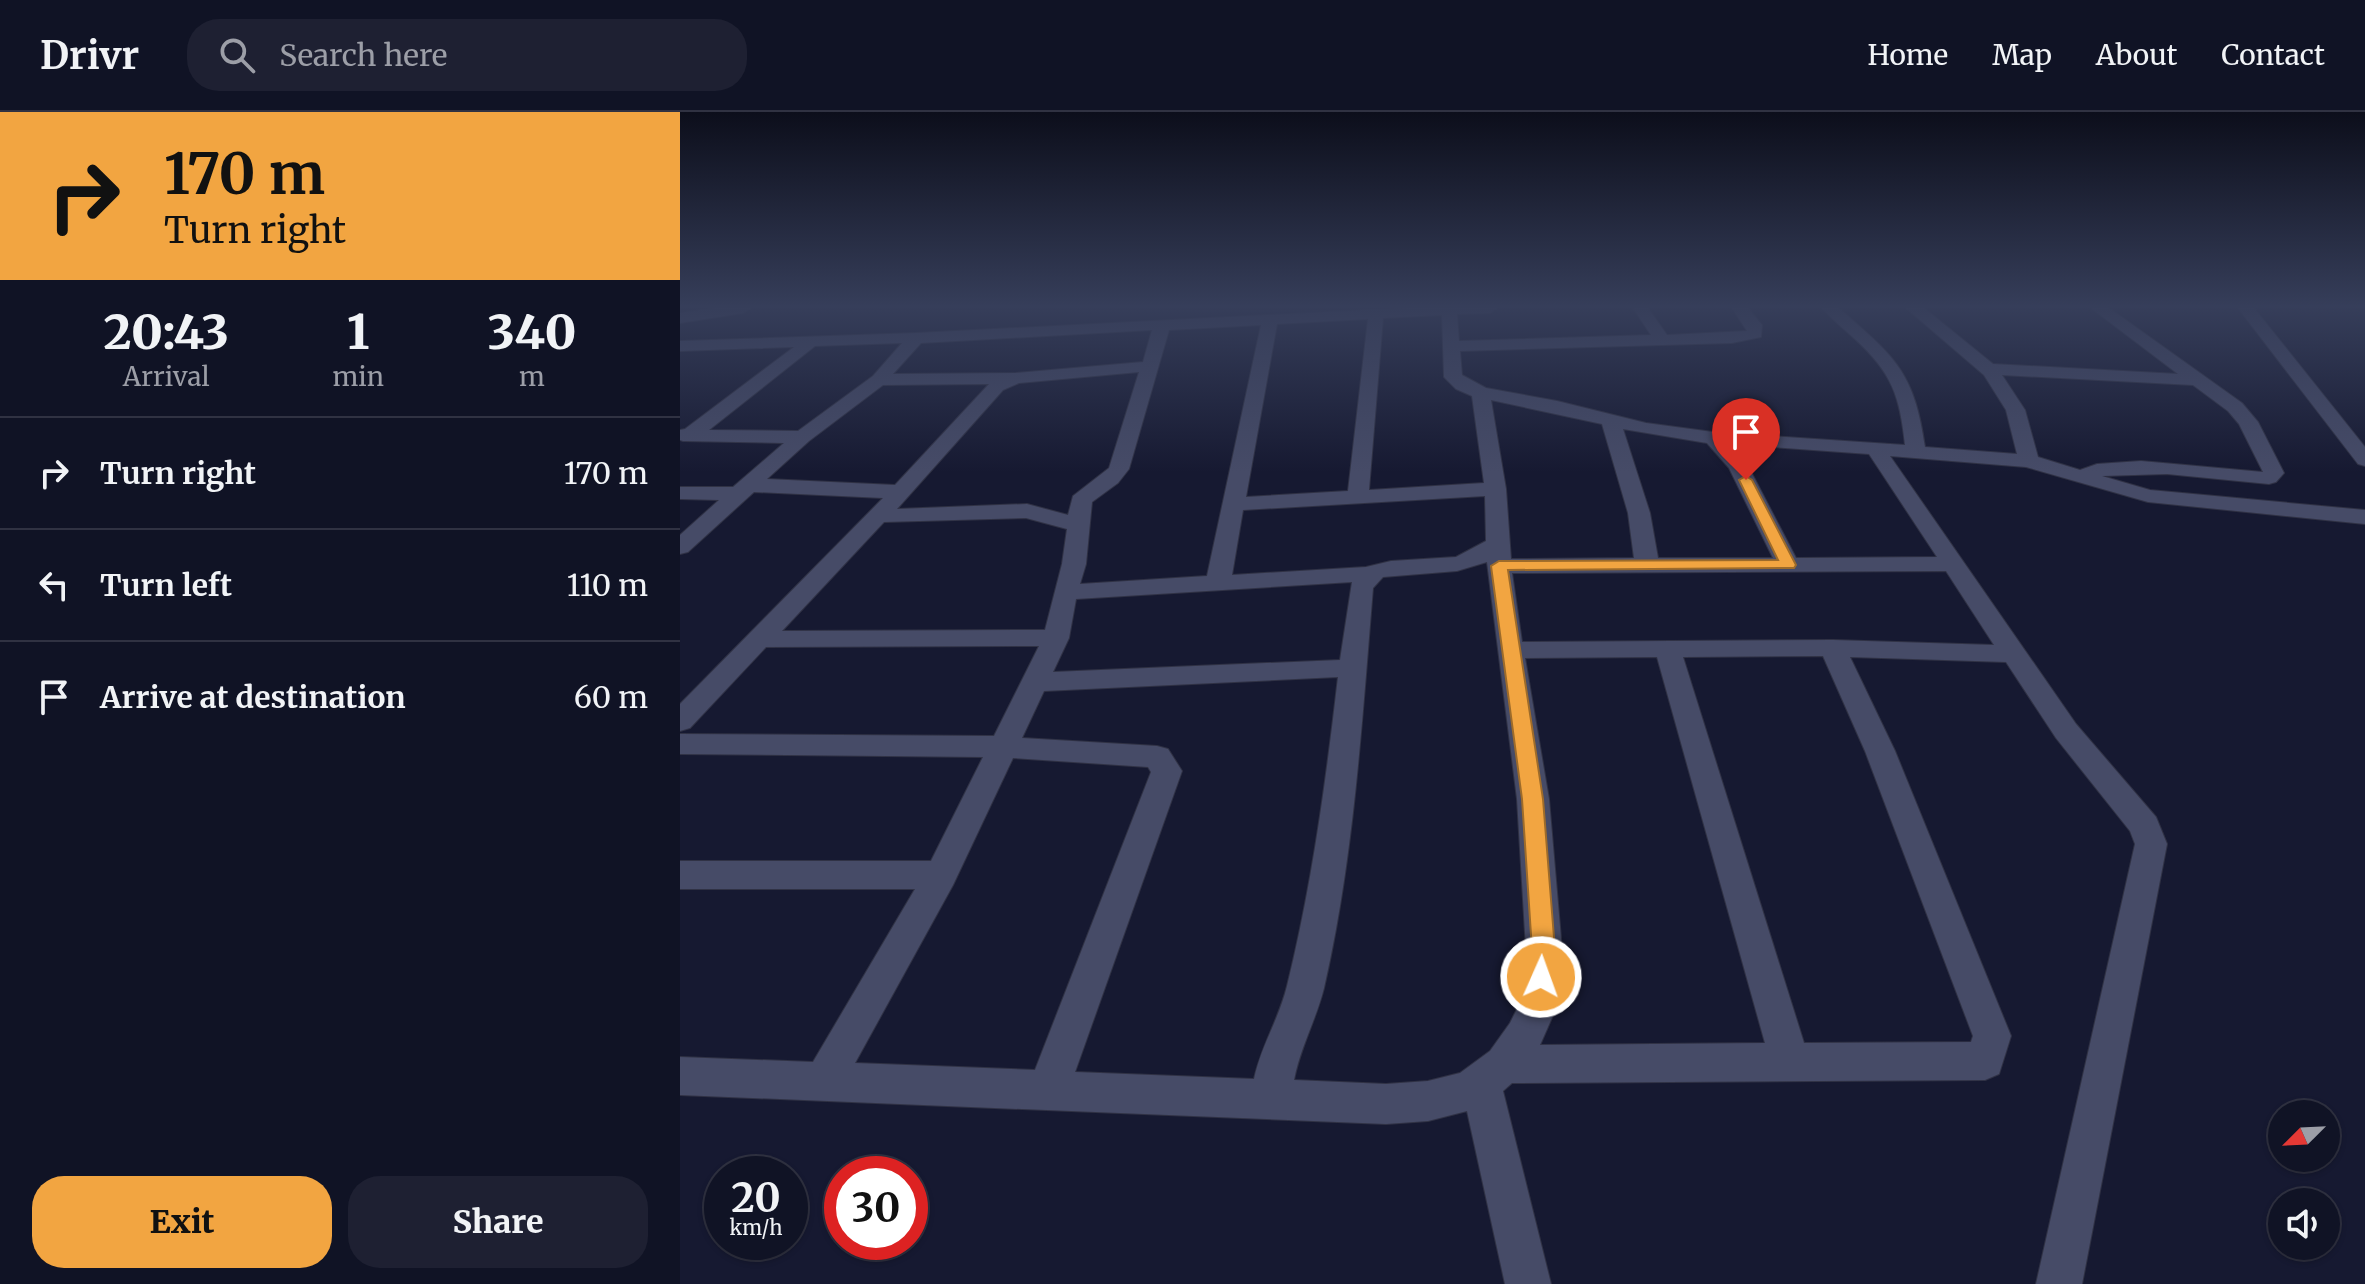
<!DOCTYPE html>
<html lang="en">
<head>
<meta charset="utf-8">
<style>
	body { margin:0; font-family:Merriweather,serif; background:#1e2032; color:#f1f3f6; height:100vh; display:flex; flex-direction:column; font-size:30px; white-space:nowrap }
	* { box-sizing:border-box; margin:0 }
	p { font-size:26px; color:#9c9ea7 }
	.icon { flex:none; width:44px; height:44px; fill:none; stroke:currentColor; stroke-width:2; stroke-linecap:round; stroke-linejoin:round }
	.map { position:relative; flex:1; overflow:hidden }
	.drawer { display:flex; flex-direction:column; background:#101325; width:680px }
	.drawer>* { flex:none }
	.top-card { background:#f2a541; color:#111; overflow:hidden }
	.needle { width:52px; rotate:246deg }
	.controls { position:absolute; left:1588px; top:988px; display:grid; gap:16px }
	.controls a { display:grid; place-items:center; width:72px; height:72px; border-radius:50%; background:#101325; box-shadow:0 2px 6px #0004,0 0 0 2px #303242; font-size:40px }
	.speed { position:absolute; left:24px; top:1044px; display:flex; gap:16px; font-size:40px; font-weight:700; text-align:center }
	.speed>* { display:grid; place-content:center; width:104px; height:104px; border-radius:50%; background:#101325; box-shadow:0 2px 6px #0004,0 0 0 2px #303242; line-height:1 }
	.speed small { font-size:20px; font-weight:400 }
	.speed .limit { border:12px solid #d22; background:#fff; color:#111 }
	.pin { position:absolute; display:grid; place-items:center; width:68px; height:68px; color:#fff; margin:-82px -34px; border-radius:50% 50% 50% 0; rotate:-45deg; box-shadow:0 0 8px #0007 }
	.pin .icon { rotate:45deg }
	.me { position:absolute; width:88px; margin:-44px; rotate:2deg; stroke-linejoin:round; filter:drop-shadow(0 0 6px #0008) }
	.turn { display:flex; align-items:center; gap:28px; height:168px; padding:0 32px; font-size:36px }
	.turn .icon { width:104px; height:104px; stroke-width:2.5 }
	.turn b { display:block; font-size:56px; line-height:68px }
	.eta { display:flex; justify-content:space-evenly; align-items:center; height:136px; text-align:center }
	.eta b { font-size:48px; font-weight:800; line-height:56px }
	.button { display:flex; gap:16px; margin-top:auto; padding:16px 32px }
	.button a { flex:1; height:92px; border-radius:32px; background:#f2a541; color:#111; font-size:32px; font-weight:800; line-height:92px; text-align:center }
	.button a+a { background:#1e2032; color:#f1f3f6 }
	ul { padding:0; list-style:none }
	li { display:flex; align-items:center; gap:24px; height:112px; padding:0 32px; border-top:2px solid #303242 }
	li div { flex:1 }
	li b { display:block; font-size:30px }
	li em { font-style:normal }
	header { display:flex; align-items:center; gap:48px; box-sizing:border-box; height:112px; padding:0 40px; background:#101325; border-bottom:2px solid #303242 }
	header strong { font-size:38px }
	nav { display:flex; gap:44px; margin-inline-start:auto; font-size:28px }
	.search { width:560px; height:72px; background:#1e2032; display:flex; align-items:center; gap:20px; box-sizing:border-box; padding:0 28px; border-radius:32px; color:#9c9ea7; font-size:30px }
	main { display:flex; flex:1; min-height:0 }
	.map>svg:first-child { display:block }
</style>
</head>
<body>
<header>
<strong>Drivr</strong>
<div class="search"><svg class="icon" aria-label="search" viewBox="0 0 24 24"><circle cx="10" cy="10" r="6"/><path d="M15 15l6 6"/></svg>Search here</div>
<nav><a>Home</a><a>Map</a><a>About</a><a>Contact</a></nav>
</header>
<main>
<section class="drawer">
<div class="top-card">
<div class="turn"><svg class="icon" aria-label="right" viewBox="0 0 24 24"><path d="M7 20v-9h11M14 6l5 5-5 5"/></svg><div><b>170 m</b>Turn right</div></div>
</div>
<div class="eta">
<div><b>20:43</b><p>Arrival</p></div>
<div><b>1</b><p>min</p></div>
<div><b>340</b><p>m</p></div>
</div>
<ul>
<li><svg class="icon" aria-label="right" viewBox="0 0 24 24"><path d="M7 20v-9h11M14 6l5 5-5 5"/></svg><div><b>Turn right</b></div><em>170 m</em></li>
<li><svg class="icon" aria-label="left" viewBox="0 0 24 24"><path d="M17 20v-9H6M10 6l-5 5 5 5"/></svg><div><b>Turn left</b></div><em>110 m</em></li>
<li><svg class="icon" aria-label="arrive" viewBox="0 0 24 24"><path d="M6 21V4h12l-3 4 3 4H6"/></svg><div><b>Arrive at destination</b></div><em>60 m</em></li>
</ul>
<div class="button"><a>Exit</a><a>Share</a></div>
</section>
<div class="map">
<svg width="1685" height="1172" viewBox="0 0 1685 1172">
	<rect width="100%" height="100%" fill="#161931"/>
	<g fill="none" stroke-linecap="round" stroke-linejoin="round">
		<defs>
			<path id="minor" d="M35 196H71L63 201 0 211V201Z
				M726 196H817L810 201 777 202 779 229 971 223 953 196H968L987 223 1067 219 1052 196H1068L1082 213 1081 225 1052 231 780 239 782 263 806 276 877 289 966 311 1033 320 1225 333C1220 284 1212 261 1175 227 1164 217 1152 207 1142 196H1159C1214 245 1234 258 1245 335L1337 342 1326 298 1304 263 1226 196H1244L1313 252 1498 262 1411 196H1429L1562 291 1578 310 1604 361 1596 370 1589 372 1487 362 1422 364 1470 378 1685 398V412L1468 390 1346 355 1210 344 1396 612 1476 705 1487 732 1402 1172H1356L1455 732 1450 719 1376 626 1326 550 1170 545 1215 639 1331 924 1319 962 1305 968 832 971 823 979 871 1172H825L787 999 748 1009 706 1012 0 983V945L133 950 235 777H0V749H251L303 645 0 642V622L314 624 359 534 86 535 10 616 0 619V592L203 386 74 380 8 440 0 442V423L39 388 0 387V375H53L104 331 3 329 0 328V318L5 317 114 235 0 239V229L236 221ZM762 203 764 265 776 277 792 284 804 371 689 378 703 206ZM688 207 668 379 566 385 597 212ZM581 213 527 464 400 472 406 452 412 390 438 371 449 357 489 218ZM472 218 463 250 336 261 213 262 241 231ZM222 231 193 264 118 319 29 318 135 234ZM459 260 429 356 393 384 388 403 347 392 217 397 323 278 339 271ZM1322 263 1513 273 1548 299 1559 312 1583 360 1461 349 1417 352 1400 358 1358 345 1345 298ZM309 272 215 373 87 367 129 329 203 273ZM811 288 922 312 948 401 954 446 831 447 826 377ZM943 317 1027 331 1049 356 1093 446H978L970 401ZM1050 332 1189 342 1257 445 1116 446 1068 354ZM805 384 806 429 776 445 711 449 686 455 552 463 563 398ZM346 406 387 417 382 452 365 518 102 519 204 410ZM807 450 837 687 846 838 840 891 830 911 810 939 780 961 748 969 706 972 614 968C620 936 636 908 644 876 674 745 682 609 693 476L703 465 777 459ZM1266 459 1314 533 1153 528 842 530 832 461ZM672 470 660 548 373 560 389 526 396 487ZM1143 544 1185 639 1293 924 1291 930 1124 931 1003 545ZM977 545 1085 931 860 933 878 892 882 838 869 687 845 546ZM658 565C646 669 632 773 607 874 599 907 581 934 574 967L395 960 502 659 488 637 477 634 342 626 364 579ZM333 646 468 655 471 660 355 958 175 951 273 773Z
				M1558 196H1574L1685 335V354L1678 352Z"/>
		</defs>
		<use href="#minor" stroke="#303245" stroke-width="2"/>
		<use href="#minor" fill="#464b67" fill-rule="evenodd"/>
	</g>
	<linearGradient id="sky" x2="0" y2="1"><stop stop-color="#0c0e1b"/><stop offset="0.54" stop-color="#363e5a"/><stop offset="1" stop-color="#363e5a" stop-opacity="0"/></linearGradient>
	<rect width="1685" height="360" fill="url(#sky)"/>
	<path fill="#f2a541" stroke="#9d6b2a" stroke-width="2" d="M1066 364 1072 368 1116 453 1114 456 828 458 863 687 875 838 870 873 861 876 853 873 849 865 852 838 842 687 811 454 819 449 1098 448 1059 368Z"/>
</svg>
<div class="controls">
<a><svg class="needle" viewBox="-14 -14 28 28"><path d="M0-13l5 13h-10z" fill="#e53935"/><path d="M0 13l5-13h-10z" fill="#9c9ea7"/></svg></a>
<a><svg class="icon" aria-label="sound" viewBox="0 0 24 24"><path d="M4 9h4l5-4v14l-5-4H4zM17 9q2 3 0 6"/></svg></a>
</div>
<div class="speed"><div>20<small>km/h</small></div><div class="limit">30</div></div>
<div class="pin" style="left:1066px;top:368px;background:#d93025"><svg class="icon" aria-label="arrive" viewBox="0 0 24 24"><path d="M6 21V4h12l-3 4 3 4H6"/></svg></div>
<svg class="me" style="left:861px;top:865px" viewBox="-20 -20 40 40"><circle r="17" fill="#f2a541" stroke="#fff" stroke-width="3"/><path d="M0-11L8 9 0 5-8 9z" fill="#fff"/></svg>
</div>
</main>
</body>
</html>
